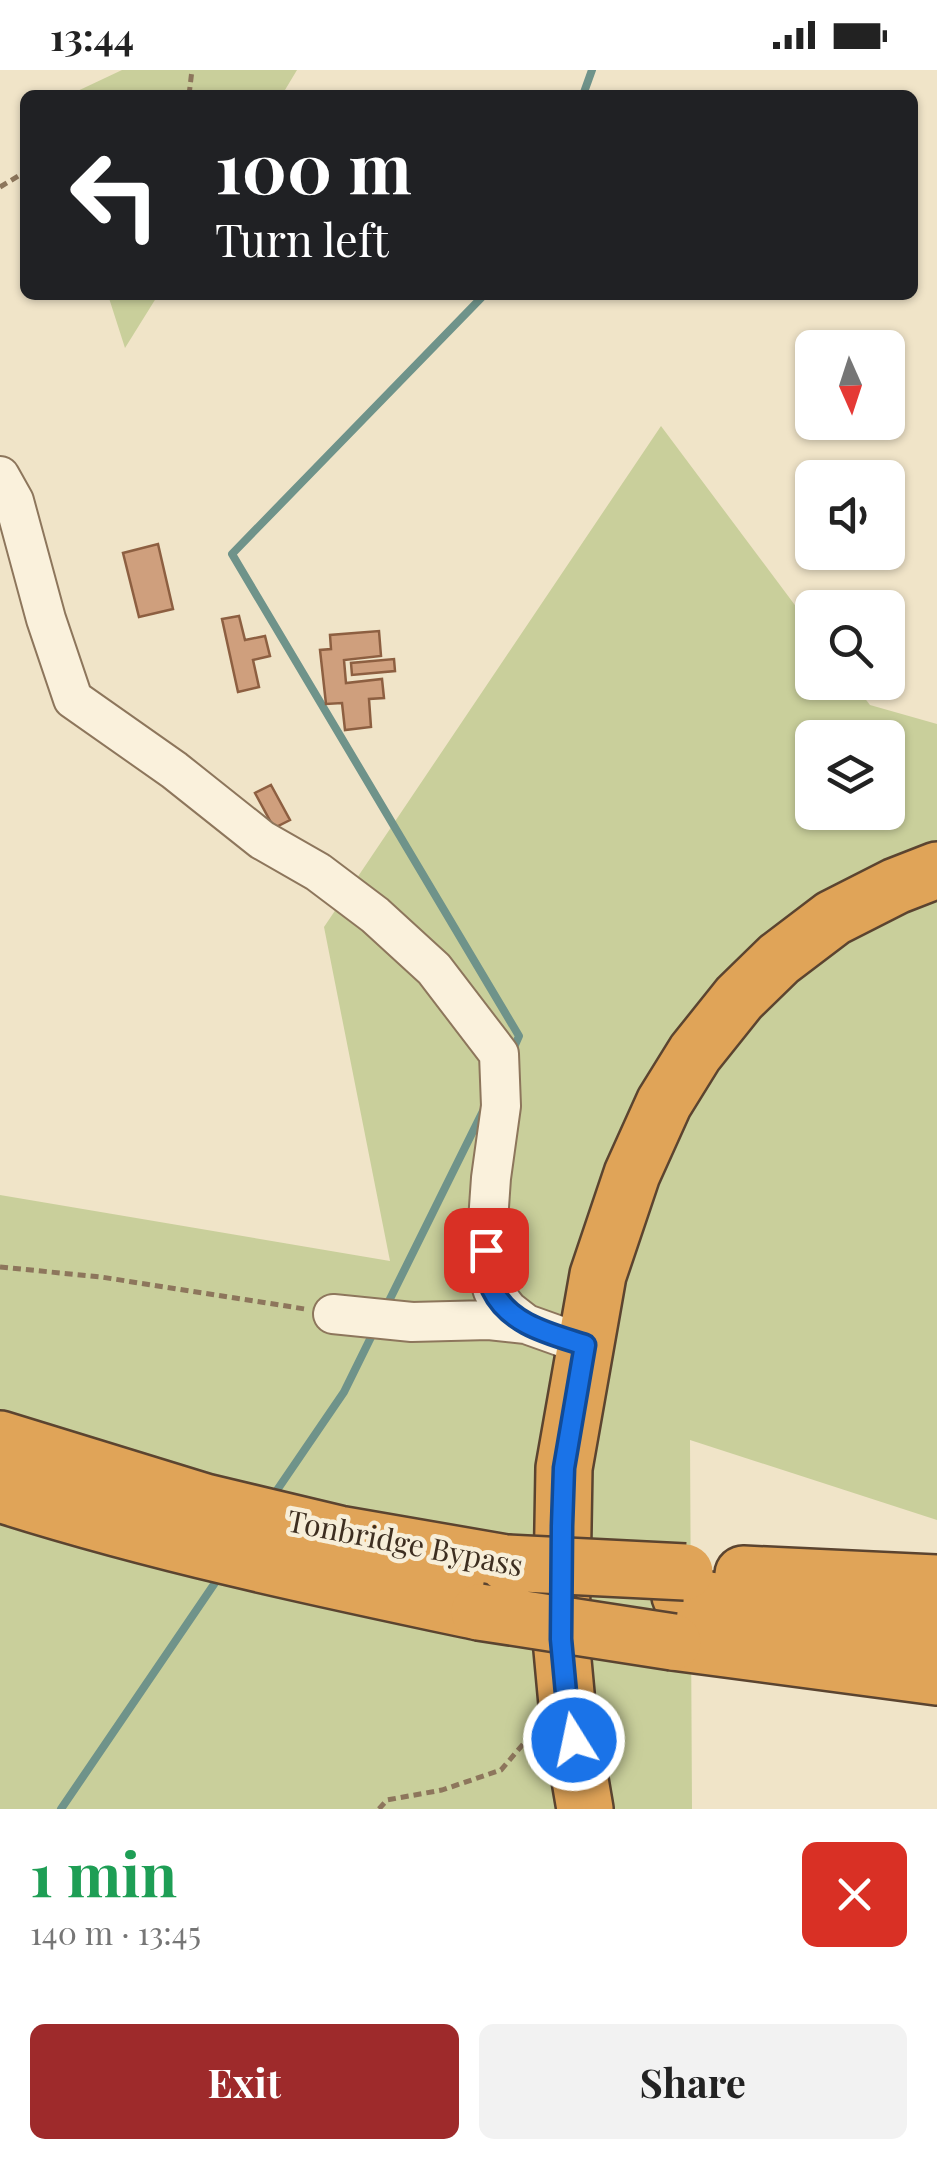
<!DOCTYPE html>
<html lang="en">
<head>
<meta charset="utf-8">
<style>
	body { margin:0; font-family:"Playfair Display",serif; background:#f2f2f2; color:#222; height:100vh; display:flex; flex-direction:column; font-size:38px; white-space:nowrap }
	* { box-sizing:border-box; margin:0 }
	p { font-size:32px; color:#767676 }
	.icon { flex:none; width:55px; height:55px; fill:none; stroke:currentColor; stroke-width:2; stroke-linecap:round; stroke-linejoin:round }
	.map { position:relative; height:1739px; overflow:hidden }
	.panel { display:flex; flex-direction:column; background:#fff; flex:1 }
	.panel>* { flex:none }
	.top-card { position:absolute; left:20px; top:20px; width:898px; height:210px; border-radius:15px; box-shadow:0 2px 8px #0004; background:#202124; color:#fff; overflow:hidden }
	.needle { width:65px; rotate:177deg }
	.fabs { position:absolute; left:795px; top:260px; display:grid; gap:20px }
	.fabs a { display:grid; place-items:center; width:110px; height:110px; border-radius:15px; background:#fff; box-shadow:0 2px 8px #0004; font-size:50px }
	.pin { position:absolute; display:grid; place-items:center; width:85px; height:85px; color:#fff; margin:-42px; border-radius:20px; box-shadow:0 5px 15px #0006 }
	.me { position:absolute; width:110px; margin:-55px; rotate:350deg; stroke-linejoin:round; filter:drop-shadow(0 0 8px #0008) }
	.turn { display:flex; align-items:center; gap:35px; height:210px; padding:0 30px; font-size:45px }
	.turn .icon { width:130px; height:130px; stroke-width:2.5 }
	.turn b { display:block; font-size:70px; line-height:85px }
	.round { display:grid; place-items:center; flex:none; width:105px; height:105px; border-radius:15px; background:#f2f2f2 }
	.head { display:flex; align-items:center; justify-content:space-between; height:170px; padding:0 30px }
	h1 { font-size:60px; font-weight:700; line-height:75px; color:#1e9e55 }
	.button { display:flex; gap:20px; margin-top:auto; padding:20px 30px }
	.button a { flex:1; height:115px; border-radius:15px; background:#9e2a2b; color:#fff; font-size:40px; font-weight:700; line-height:115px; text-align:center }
	.button a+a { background:#f2f2f2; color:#222 }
	.status { display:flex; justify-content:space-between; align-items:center; height:70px; padding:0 50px; background:#fff; direction:ltr }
	.status svg { height:28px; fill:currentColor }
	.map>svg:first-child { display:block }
</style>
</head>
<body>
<div class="status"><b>13:44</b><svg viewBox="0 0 49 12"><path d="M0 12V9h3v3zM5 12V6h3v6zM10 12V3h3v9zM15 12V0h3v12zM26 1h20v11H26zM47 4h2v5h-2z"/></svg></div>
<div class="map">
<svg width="937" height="1739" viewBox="0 0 937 1739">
	<rect width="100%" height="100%" fill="#f0e4c8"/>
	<path fill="#c9cf9b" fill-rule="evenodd" d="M122 0H297L282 25H69Z
		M108 225H158L125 278Z
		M661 356 812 558V612L853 613 870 635 937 654V1450L690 1370 692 1739H0V1125L390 1191 324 857ZM812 668H888V742H812Z"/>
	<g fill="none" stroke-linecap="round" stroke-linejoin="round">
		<path stroke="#6f938a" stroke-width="8" d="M583 25 592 0
			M484 225 232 484 519 966 512 982
			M386 1237 486 1035
			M273 1426 344 1322 375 1259
			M61 1739 221 1504"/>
	</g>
	<path fill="#cf9f7d" stroke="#8d5f41" stroke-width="2.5" d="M158 474 173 539 139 547 123 483Z
		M239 546 245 570 265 566 270 586 253 590 259 617 238 622 222 549Z
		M379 561 381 586 344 590 346 613 382 609 384 628 369 629 371 657 345 660 342 633 326 634 320 580 331 579 330 565Z
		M394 589 395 601 352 605 351 593Z
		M271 715 290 750 274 758 255 723Z"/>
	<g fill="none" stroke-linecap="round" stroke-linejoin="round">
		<defs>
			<path id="minor" d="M0 406 14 431 46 549 73 629 174 700 262 770 318 802 375 845 434 899 499 984 501 1036 491 1108 486 1180 488 1205 493 1221 508 1240 526 1254 585 1275
				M333 1244 412 1252 489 1250 526 1254"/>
			<path id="highway" d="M0 1369 205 1432 339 1464 506 1493
				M0 1424C157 1474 319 1508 479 1542
				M743 1504 937 1513
				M680 1526 815 1545 937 1557
				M673 1572 937 1607
				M585 1739 567 1634 561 1569 564 1398 598 1205 632 1104 664 1033 695 983 739 928 779 889 833 848 896 816 937 800"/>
		</defs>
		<use href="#minor" stroke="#8d765c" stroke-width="42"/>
		<use href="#highway" stroke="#5b4430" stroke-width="60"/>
		<path stroke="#8d765c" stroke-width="5" stroke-dasharray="8 5" stroke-linecap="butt" d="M189 25 192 0
			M0 117 25 102
			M0 1197 101 1207 305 1239
			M379 1739 387 1730 442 1720 501 1700 531 1665"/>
		<use href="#minor" stroke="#faf1dc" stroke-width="38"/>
		<use href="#highway" stroke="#e0a458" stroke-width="55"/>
		<defs>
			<path id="highway-bridge" d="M506 1493 685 1502
				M479 1542 673 1572"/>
		</defs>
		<use href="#highway-bridge" stroke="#5b4430" stroke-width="60" stroke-linecap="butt"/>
		<use href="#highway-bridge" stroke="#e0a458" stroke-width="55"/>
	</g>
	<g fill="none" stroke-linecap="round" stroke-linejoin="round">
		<defs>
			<path id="route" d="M486 1180C487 1193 486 1207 492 1219 509 1255 551 1264 585 1275L564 1398 562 1456 561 1569 567 1634 574 1670"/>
		</defs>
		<use href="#route" stroke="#114b97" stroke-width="25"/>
		<use href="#route" stroke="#1a73e8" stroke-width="18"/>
	</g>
	<g text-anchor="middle" stroke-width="9" stroke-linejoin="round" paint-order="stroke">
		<g font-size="30" fill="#3d2e20" stroke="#f7eed8">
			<text transform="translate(405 1474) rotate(11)" y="10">Tonbridge Bypass</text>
		</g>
	</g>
</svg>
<div class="fabs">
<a><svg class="needle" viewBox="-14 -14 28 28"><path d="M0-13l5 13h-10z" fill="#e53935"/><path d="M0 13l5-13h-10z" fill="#767676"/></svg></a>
<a><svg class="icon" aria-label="sound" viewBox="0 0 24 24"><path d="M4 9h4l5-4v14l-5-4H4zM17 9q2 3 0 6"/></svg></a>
<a><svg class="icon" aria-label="search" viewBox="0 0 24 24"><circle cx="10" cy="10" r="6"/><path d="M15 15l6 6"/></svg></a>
<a><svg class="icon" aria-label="layers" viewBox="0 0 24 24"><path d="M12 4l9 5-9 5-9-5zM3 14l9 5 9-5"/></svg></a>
</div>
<div class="pin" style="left:486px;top:1180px;background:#d93025"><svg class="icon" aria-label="arrive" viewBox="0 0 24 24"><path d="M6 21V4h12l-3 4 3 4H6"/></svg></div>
<svg class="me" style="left:574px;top:1670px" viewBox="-20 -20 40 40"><circle r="17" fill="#1a73e8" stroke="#fff" stroke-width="3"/><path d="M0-11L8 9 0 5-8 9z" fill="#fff"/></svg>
<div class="top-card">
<div class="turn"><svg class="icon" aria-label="left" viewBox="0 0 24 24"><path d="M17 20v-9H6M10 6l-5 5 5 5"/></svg><div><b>100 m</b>Turn left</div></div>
</div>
</div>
<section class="panel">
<div class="head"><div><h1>1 min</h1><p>140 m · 13:45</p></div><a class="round" style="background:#d93025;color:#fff"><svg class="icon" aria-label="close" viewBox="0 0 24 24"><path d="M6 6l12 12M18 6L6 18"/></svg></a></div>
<div class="button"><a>Exit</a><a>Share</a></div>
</section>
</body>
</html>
